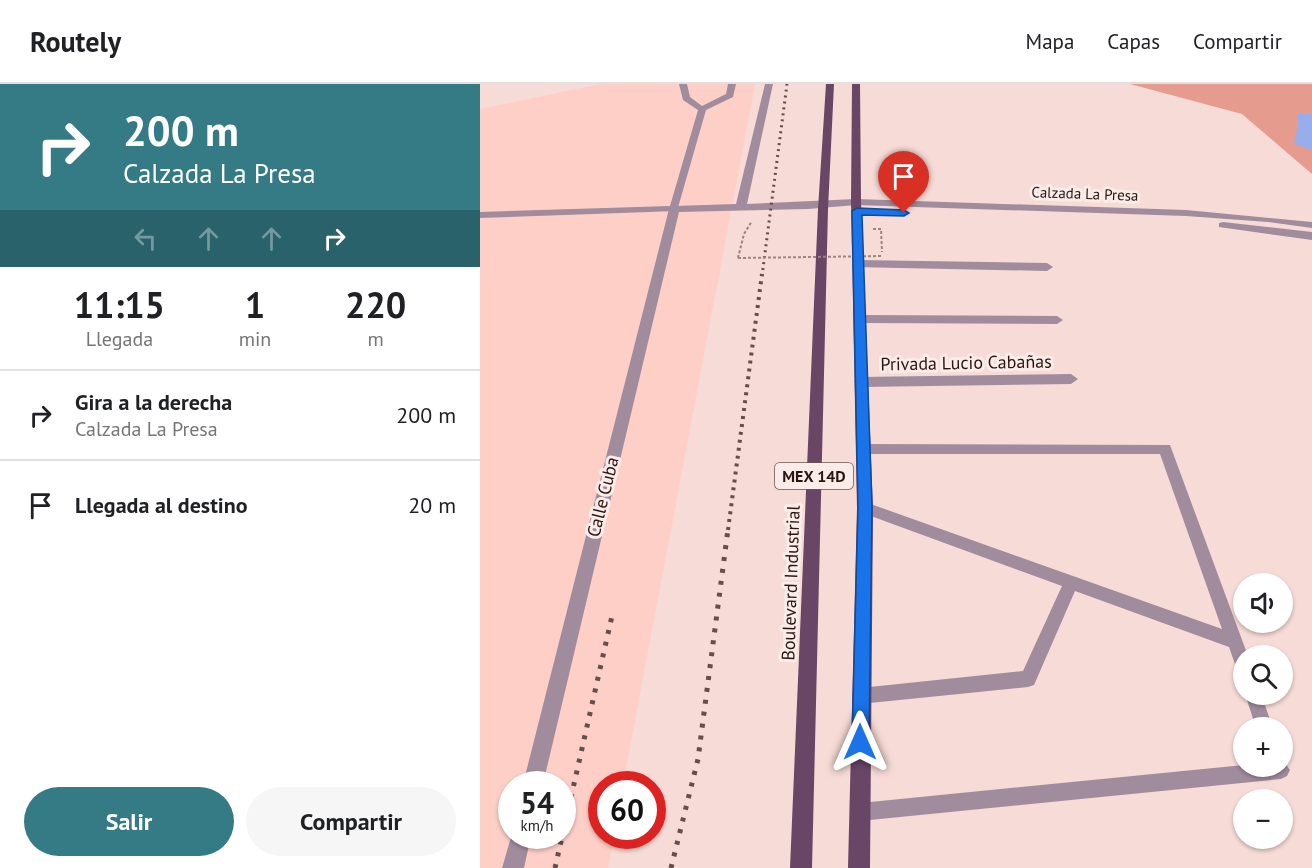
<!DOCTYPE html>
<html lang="es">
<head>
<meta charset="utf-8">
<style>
	body { margin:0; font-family:"PT Sans",sans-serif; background:#f6f6f6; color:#202124; height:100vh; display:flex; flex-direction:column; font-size:22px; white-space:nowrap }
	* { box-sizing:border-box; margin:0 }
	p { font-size:20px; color:#757577 }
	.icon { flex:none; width:33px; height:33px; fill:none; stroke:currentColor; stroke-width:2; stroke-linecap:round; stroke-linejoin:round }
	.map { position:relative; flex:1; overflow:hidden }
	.sheet { display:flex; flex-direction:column; background:#fff; width:480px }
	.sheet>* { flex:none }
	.hud { background:#347b86; color:#fff; overflow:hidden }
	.buttons { position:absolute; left:753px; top:489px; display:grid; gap:12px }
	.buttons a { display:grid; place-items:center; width:60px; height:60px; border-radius:50%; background:#fff; box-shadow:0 2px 4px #0004; font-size:30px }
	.speed { position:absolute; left:18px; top:687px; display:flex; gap:12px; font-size:30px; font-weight:700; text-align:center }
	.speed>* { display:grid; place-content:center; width:78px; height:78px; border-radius:50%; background:#fff; box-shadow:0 2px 4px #0004; line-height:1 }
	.speed small { font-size:15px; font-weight:400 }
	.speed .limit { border:9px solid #d22; background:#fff; color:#111 }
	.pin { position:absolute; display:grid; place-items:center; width:51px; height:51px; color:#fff; margin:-62px -26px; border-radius:50% 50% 50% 0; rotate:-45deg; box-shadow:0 0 6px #0007 }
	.pin .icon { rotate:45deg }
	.me { position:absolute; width:66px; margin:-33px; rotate:0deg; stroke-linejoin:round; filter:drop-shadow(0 0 4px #0008) }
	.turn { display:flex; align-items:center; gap:21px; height:126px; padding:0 24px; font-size:27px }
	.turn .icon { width:78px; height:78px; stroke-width:2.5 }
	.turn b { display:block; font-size:42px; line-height:51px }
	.lanes { display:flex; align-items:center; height:57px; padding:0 24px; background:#0003; justify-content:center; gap:30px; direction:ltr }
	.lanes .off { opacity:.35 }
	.eta { display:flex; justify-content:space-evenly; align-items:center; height:102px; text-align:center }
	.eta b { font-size:36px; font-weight:600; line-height:42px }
	.cta { display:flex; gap:12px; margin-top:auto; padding:12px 24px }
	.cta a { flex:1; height:69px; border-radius:36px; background:#347b86; color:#fff; font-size:24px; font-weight:600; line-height:69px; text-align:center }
	.cta a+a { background:#f6f6f6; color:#202124 }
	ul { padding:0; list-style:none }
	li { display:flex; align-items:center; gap:18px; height:90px; padding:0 24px; border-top:2px solid #e0e0e0 }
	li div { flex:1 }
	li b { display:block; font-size:22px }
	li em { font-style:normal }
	header { display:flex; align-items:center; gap:36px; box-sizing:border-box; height:84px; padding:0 30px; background:#fff; border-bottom:2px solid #e0e0e0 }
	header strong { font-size:28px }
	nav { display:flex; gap:33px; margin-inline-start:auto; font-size:21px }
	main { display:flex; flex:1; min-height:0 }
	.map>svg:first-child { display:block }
</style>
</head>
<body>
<header>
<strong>Routely</strong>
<nav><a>Mapa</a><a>Capas</a><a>Compartir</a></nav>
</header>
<main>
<section class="sheet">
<div class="hud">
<div class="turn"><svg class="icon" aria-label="right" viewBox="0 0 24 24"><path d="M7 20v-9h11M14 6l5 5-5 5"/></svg><div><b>200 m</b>Calzada La Presa</div></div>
<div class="lanes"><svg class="icon off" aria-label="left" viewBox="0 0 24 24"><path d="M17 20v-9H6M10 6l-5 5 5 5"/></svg><svg class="icon off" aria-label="ahead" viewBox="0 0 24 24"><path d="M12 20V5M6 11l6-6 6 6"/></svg><svg class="icon off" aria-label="ahead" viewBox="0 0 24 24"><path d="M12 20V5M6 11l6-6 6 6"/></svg><svg class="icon" aria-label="right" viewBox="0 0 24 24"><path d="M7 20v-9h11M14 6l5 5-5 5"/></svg></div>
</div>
<div class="eta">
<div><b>11:15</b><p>Llegada</p></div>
<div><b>1</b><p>min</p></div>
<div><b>220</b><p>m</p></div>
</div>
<ul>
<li><svg class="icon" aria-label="right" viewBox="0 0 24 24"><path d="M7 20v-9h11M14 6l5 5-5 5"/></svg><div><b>Gira a la derecha</b><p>Calzada La Presa</p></div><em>200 m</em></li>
<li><svg class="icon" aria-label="arrive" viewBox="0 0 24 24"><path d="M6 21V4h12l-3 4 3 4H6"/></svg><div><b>Llegada al destino</b></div><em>20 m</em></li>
</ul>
<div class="cta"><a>Salir</a><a>Compartir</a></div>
</section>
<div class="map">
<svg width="832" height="784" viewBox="0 0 832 784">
	<rect width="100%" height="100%" fill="#f7dbd6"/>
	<path fill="#fecfc7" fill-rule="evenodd" d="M120 0H275L143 700H122V752H134L128 784H0V25ZM32 700H82V752H32Z"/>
	<path fill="#e59c8f" d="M650 0H832V90L762 30Z"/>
	<path fill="#97adec" d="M817 29 832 30V66L814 60 818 40Z"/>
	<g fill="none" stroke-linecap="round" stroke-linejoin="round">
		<path stroke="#9e837f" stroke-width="2" stroke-dasharray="3 2" stroke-linecap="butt" d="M393 145H401L402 168
			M258 174 264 150 272 137"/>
		<path fill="#a18c9e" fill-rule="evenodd" d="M199 0H207L210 13 222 22 246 10 248 0H256L253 13 226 26 197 127 0 134V128L190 122 218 26 203 16Z
			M383 360 690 361 768 572H764V591L758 589 749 563 595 507 554 601 548 603 380 620 374 618 372 612 374 606 380 604 543 587 582 502 380 428 378 424 380 420 385 418 742 545 680 370H383L378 369 376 365 378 361Z
			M765 610H781L793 644H776Z
			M802 675 810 686 807 692 801 695 380 737 374 734 371 728 374 722 380 719 764 681 802 682Z"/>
		<path fill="#a18c9e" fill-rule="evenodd" d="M285 0H293L267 120 376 115 706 126 832 138V144L788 138 706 132 376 121 328 125 199 128 63 700H43L189 125 194 122 256 120Z
			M743 138 832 148V156L739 143V139Z
			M378 176 567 179 573 183 567 187 374 183 372 180Z
			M381 231 577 232 583 236 577 240 381 239 375 235Z
			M591 290 598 295 591 300 381 303 374 298 381 293Z
			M32 750 51 752 44 784H22Z"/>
		<path fill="#694566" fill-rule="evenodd" d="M346 0H354L348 125 332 784H310L338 125Z
			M372 0H380L381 118 393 424 390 784H368L377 424 371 118Z"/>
		<path stroke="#674e4a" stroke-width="3" stroke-dasharray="2 4" stroke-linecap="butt" d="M282 192 307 0"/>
		<path stroke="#674e4a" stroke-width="4" stroke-dasharray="3 5" stroke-linecap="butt" d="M248 446 282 190"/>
		<path stroke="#674e4a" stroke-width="5" stroke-dasharray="4 8" stroke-linecap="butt" d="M75 784 132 532
			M191 784 218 675 248 445"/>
		<path stroke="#9e837f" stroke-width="2" stroke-dasharray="3 2" stroke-linecap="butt" d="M258 174 402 172"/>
	</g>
	<path fill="#1a73e8" stroke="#114b97" stroke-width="1.5" d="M377 124 424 126 429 129 424 132 382 131 392 423 389 658 386 665 380 667 374 665 372 658 378 423 372 127Z"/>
	<g text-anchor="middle" stroke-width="6" stroke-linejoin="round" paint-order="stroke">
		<g font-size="15" fill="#2c1410" stroke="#faece9">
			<text transform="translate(605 110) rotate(2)" y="5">Calzada La Presa</text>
		</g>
		<rect fill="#faece9" stroke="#6a5551" stroke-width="1.5" x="295" y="379" width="78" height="26" rx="4.5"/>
		<g font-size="16" font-weight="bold" fill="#2c1410">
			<text x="334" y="398">MEX 14D</text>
		</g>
		<g font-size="18" fill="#2c1410" stroke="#faece9">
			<text transform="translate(486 279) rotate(-1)" y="6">Privada Lucio Cabañas</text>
			<text transform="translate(123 413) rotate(-76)" y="6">Calle Cuba</text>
			<text transform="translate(311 499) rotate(-88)" y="6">Boulevard Industrial</text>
		</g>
	</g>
</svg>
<div class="buttons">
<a><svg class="icon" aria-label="sound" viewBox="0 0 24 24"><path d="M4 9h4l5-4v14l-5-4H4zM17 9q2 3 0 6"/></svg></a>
<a><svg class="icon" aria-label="search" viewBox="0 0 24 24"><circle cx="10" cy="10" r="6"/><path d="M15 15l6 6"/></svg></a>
<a>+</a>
<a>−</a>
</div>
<div class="speed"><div>54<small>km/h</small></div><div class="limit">60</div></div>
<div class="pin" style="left:424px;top:129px;background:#d93025"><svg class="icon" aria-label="arrive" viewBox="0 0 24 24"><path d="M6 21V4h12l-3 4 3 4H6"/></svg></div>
<svg class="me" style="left:380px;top:658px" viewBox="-20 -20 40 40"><path d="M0-17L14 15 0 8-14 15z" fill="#1a73e8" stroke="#fff" stroke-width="4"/></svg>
</div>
</main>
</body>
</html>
